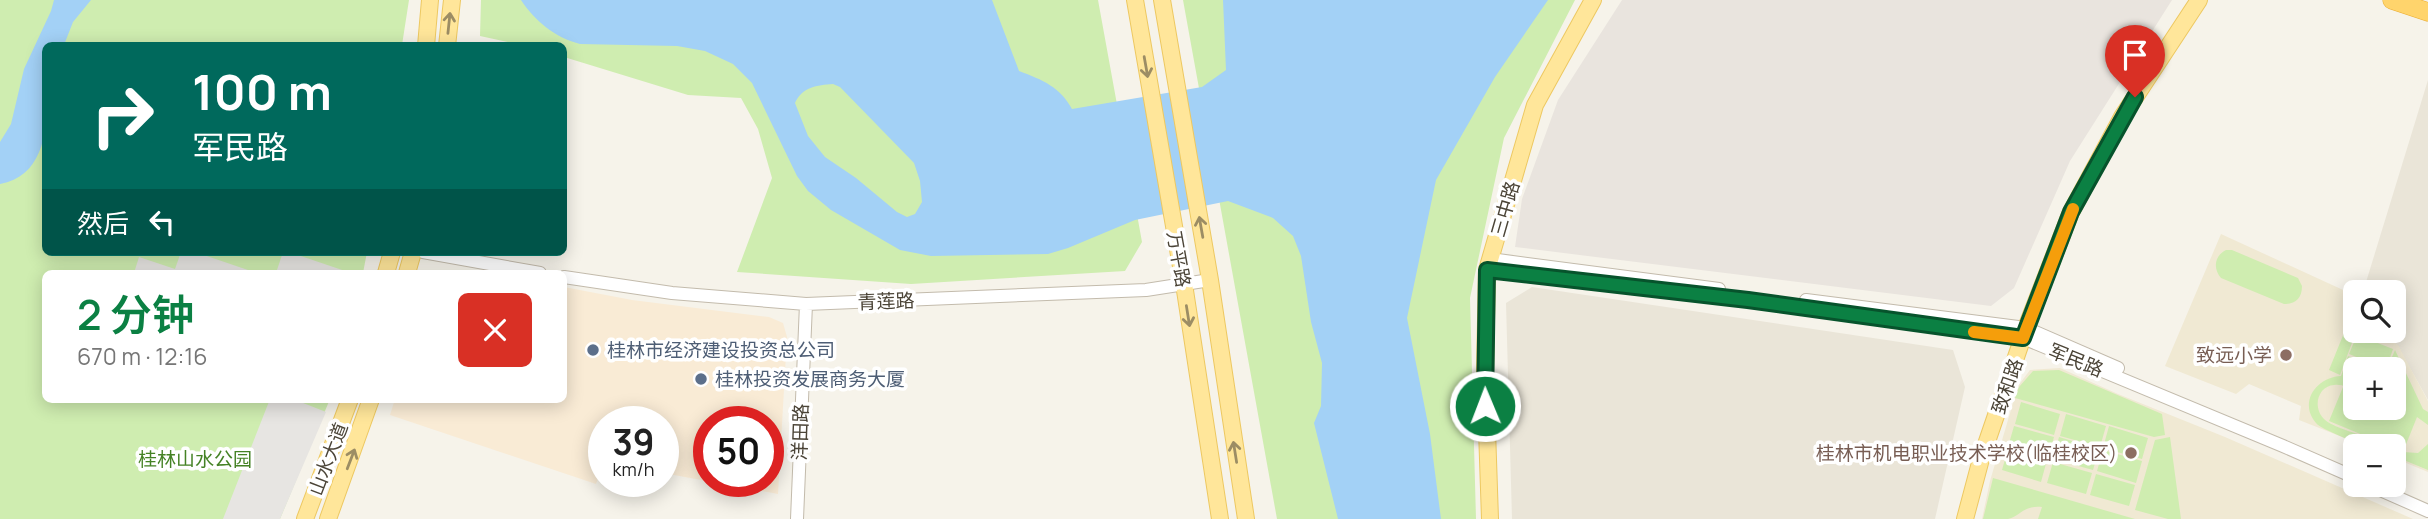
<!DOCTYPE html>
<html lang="zh">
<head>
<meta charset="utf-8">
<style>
	body { margin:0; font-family:Manrope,"Noto Sans SC",sans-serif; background:#f2f2f2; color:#222; height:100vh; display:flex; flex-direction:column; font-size:26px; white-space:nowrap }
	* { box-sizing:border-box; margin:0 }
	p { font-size:23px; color:#767676 }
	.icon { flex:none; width:38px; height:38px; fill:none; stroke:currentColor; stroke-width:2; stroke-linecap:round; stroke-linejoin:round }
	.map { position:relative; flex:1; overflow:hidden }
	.drawer { position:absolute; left:42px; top:270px; width:525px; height:133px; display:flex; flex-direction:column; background:#fff; border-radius:10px; box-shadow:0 4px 18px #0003 }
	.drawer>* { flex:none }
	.guide { position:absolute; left:42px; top:42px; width:525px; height:214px; border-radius:10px; box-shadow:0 4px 18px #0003; background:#00695c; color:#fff; overflow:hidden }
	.tools { position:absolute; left:2343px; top:280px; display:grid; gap:14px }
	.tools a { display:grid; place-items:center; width:63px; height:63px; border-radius:10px; background:#fff; box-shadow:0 4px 18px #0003; font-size:35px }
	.speed { position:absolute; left:588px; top:406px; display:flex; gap:14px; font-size:35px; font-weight:700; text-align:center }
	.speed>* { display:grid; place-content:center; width:91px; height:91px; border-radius:50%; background:#fff; box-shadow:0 4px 18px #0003; line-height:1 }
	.speed small { font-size:18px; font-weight:400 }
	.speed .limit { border:10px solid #d22; background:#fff; color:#111 }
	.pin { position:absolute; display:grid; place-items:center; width:60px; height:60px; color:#fff; margin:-72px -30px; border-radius:50% 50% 50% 0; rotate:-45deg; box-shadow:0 0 7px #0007 }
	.pin .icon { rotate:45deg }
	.me { position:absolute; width:77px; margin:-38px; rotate:359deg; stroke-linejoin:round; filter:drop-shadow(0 0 5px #0008) }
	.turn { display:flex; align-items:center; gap:24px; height:147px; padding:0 35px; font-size:32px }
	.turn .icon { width:91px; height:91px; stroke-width:2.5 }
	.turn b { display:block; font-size:49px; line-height:60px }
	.then { display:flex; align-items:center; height:66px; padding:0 35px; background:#0003; gap:14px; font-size:26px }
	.round { display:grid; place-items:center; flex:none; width:74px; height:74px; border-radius:10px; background:#f2f2f2 }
	.head { display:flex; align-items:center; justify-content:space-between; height:119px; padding:0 35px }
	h1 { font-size:42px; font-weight:600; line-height:52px; color:#0b8043 }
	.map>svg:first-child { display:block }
</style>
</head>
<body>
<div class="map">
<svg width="2428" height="519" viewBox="0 0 2428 519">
	<rect width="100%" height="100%" fill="#f6f3ea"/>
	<path fill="#eae5d8" d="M2428 80V400L2397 345 2374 331H2394V292H2363Z
		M1532 287 1953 350 1965 387 1935 519H1512L1506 303Z"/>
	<path fill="#f9ebd5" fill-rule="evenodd" d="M564 287 632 300 769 317 783 323 787 337 778 494 663 473V422H604V462L596 484 390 415 395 399H564ZM709 422H768V481H709Z"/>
	<path fill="#e9e4de" d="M1622 0H2172L2070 161 2014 288 1991 306 1515 247 1522 199 1558 100Z"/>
	<path fill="#f0e9d3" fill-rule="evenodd" d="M2221 234 2354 295 2356 331H2374L2398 345 2428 401V472L2394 458V446H2365L2299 420 2301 406 2249 384 2236 394 2165 366ZM2356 369H2394V408H2356Z
		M2060 368 2118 394 2225 437 2413 519H1982L1990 481 2018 386 2030 370Z"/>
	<path fill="#cfedb0" d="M0 0H409L402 45 46 46V252H367L363 273H46V399H330L280 519H0Z
		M481 0H1098L1142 242 1125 271 911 284 737 272 772 178 758 129 741 98 688 95 564 57V46L521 45 480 36Z
		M1183 0H1575L1504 138 1470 298 1476 519H1277Z
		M2226 250H2232L2298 278 2302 286C2302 298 2296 304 2284 304L2221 278C2213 269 2214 256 2226 250Z
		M2348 323 2354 325 2356 332 2340 375 2329 370Z
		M2357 335 2393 349 2386 369 2349 354Z
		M2395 350 2423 409 2428 412V425L2417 417 2403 452 2418 453 2428 444V470L2394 456V446C2387 446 2375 448 2367 446 2357 443 2322 430 2316 423 2298 402 2317 377 2341 376L2348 356 2382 369H2356L2355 391C2349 388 2342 384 2334 385 2318 386 2312 407 2324 419 2332 427 2358 434 2370 438L2329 421 2343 387 2355 392 2356 408H2394L2402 411 2394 407V369H2387Z
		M2059 370 2162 414 2165 435 2154 437 2015 398 2019 387 2033 371Z
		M2021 402 2060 414 2054 435 2015 424Z
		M2066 414 2106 426 2100 447 2060 436Z
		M2014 426 2054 437 2048 458 2008 447Z
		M2109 426 2148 438 2142 459 2103 448Z
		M2059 437 2099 449 2093 470 2053 459Z
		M2170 437 2181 519H2168L2135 510 2155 440Z
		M2008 449 2047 460 2041 482 2002 470Z
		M2103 450 2142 461 2136 483 2097 471Z
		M2053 462 2092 473 2086 494 2047 483Z
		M2096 474 2135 485 2129 506 2090 495Z
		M1993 478 2135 519H2038L2042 507C2023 505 2021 516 2008 519 2001 519 1991 519 1983 519Z"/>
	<path fill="#e7e5e2" d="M181 252H195L257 273H134L139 257 175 269Z
		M283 252H289L351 273H276Z
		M270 399H293L326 412 280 519H223Z"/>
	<path fill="#a3d1f6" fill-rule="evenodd" d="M54 0H91L73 22 64 45 46 46C46 91 60 173 0 184V142L11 124 24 69 51 11Z
		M521 0H992L1019 71C1043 80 1060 87 1072 109L1202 87 1226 70 1223 0H1548L1495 77 1436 180 1407 318 1430 434 1441 519H1338L1314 423 1321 406 1322 363 1311 322 1301 256 1293 236 1273 218 1228 201 1135 220 1068 248 1048 254 931 256 900 250 831 210 808 191 797 176 752 83 733 64 705 51 677 46 580 44C554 37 535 21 521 0ZM833 84 840 87 914 163 920 181 922 202 915 214 907 217 897 212 856 178 825 157 808 136 795 103C802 87 817 85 833 84Z"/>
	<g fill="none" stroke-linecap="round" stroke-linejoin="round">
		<defs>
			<path id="minor" d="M423 252 540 273
				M1490 259 1719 289
				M1487 270 1748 300 2023 338 2283 446 2356 478
				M564 277 672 293 806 304 1146 290 1210 280
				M1806 300 2026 328 2118 368
				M2369 485 2428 511
				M797 519 806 304"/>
			<path id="major" d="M1135 0 1184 284 1220 519
				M1162 0 1210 280 1246 519
				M426 46 430 0
				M447 46 452 0
				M386 273 392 252
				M407 273 413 252
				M305 519 350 399
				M328 519 371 399
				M1490 519 1485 370 1487 270 1535 105 1593 0
				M1965 519 1981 459 2026 328 2071 212 2122 117 2199 0"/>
			<path id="highway" d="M2392 0 2428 12"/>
		</defs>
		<use href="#minor" stroke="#c3bbac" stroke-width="14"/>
		<use href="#major" stroke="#edc861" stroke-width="18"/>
		<use href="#highway" stroke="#e9ac31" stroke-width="19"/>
		<use href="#minor" stroke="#fff" stroke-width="12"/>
		<use href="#major" stroke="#ffe69a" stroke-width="16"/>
		<use href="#highway" stroke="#ffd46c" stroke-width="18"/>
	</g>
	<defs><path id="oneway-shaft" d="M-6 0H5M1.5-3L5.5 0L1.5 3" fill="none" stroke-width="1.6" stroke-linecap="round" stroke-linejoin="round" transform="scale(1.75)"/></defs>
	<g stroke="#9c8d64">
		<use href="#oneway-shaft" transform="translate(449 23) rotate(-84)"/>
		<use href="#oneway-shaft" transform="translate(1146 67) rotate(80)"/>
		<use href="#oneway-shaft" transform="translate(1201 227) rotate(-100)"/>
		<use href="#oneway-shaft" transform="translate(1188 316) rotate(81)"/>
		<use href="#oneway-shaft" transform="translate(1235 452) rotate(-99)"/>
		<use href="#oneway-shaft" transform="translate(351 459) rotate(-69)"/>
	</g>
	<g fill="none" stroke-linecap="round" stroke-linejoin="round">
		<defs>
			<path id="route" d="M1485 406 1487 270 1748 300 2023 338 2071 212 2135 97"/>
		</defs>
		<use href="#route" stroke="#07532c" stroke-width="18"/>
		<use href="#route" stroke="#0b8043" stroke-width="12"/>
		<path stroke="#f59e0b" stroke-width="12" d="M1974 332 2023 338 2073 209"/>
	</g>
	<g fill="#5c6f8a" stroke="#fff" stroke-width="2.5">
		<circle cx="593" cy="350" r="7"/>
		<circle cx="701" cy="379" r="7"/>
	</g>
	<g fill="#8d6e63" stroke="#fff" stroke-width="2.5">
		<circle cx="2286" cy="355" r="7"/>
		<circle cx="2131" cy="453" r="7"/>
	</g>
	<g text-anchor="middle" stroke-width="7" stroke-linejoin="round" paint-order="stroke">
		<g font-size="19" fill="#4b4437" stroke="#fff">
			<text transform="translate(1505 209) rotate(-74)" y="7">三中路</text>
			<text transform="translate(1179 259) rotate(80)" y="7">万平路</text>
			<text transform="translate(886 301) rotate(-2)" y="7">青莲路</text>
			<text transform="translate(2076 360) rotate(22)" y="7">军民路</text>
			<text transform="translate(2007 386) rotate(-71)" y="7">致和路</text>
			<text transform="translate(800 432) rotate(-88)" y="7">洋田路</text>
			<text transform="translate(328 459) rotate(-69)" y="7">山水大道</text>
		</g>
		<g font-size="19" fill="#4e5e75" stroke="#fff" text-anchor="start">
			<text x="607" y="357">桂林市经济建设投资总公司</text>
			<text x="715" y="386">桂林投资发展商务大厦</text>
		</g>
		<g font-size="19" fill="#785e54" stroke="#fff" text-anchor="end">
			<text x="2272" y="362">致远小学</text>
			<text x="2117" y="460">桂林市机电职业技术学校(临桂校区)</text>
		</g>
		<g font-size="19" fill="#458225" stroke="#fff">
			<text x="195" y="466">桂林山水公园</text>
		</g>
	</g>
</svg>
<div class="tools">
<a><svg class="icon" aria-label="search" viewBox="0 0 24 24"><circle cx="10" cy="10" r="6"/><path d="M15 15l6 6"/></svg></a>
<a>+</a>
<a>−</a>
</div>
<div class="speed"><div>39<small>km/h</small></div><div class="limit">50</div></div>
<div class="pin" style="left:2135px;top:97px;background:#d93025"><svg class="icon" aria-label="arrive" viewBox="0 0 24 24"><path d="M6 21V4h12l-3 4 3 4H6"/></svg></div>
<svg class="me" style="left:1485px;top:406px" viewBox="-20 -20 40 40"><circle r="17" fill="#0b8043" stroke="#fff" stroke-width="3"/><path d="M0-11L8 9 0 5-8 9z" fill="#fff"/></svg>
<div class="guide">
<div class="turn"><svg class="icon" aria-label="right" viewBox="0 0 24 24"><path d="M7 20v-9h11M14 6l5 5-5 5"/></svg><div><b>100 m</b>军民路</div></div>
<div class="then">然后<svg class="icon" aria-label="left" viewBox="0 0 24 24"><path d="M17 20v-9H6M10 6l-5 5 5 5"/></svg></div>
</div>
<section class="drawer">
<div class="head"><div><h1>2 分钟</h1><p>670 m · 12:16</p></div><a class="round" style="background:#d93025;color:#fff"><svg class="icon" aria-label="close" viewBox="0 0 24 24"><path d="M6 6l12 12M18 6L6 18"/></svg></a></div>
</section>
</div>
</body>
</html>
